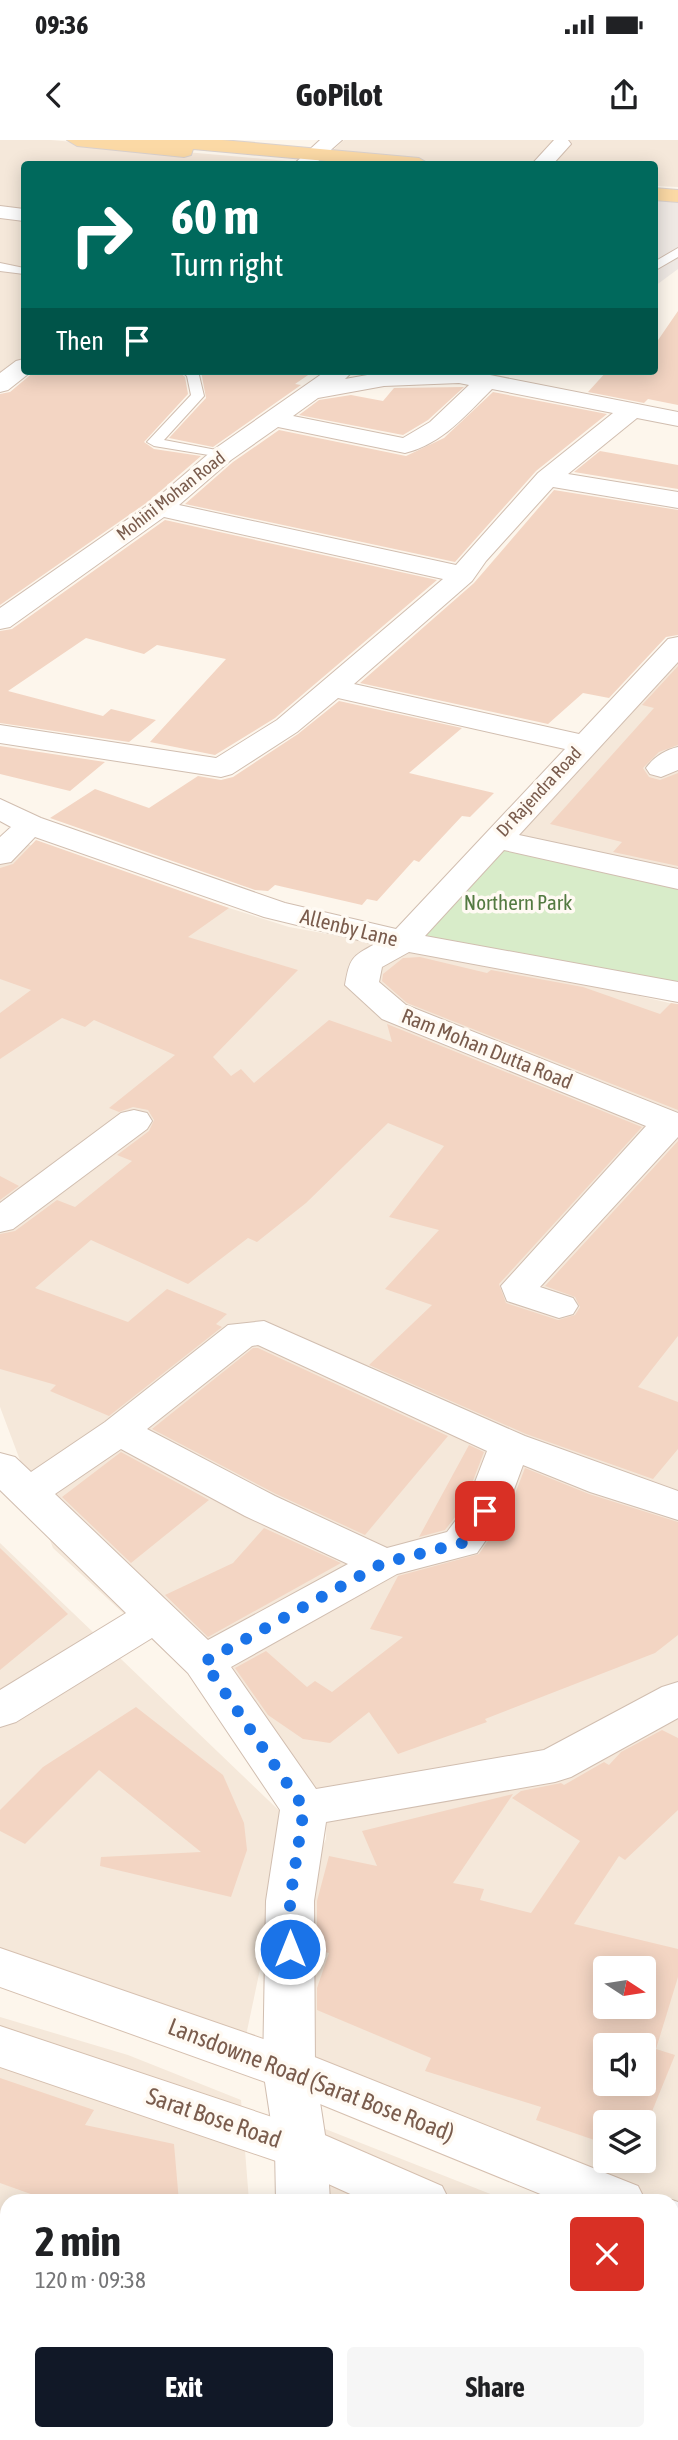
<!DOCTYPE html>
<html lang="en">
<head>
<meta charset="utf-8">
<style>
	body { margin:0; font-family:"Asap Condensed",sans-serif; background:#f6f6f6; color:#202124; height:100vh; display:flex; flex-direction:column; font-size:26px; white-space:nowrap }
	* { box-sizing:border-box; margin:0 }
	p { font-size:23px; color:#757577 }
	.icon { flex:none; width:38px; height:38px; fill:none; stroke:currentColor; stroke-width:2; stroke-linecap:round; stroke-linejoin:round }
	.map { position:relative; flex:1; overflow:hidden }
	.panel { position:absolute; left:0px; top:2054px; width:679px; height:247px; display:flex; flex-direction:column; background:#fff; border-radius:21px 21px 0 0; box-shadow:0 4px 18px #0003 }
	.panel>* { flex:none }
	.hud { position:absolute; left:21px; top:21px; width:637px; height:214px; border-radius:7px; box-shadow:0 4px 18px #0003; background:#00695c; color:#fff; overflow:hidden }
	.needle { width:46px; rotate:102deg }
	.fabs { position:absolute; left:593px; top:1816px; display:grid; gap:14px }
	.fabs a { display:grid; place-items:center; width:63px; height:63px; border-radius:7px; background:#fff; box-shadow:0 4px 18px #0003; font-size:35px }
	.pin { position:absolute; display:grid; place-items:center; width:60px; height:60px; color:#fff; margin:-30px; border-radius:14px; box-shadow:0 4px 10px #0006 }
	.me { position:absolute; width:77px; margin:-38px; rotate:0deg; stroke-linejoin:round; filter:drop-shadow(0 0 5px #0008) }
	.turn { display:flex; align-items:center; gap:24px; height:147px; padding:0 35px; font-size:32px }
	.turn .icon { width:91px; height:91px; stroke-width:2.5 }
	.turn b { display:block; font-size:49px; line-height:60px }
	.then { display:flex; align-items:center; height:66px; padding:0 35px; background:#0003; gap:14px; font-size:26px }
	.round { display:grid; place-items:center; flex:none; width:74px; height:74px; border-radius:7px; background:#f6f6f6 }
	.head { display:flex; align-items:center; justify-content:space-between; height:119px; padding:0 35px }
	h1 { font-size:42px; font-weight:700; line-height:52px }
	.cta { display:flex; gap:14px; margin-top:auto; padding:14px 35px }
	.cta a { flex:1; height:80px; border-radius:7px; background:#111827; color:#fff; font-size:28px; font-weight:700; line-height:80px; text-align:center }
	.cta a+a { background:#f6f6f6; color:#202124 }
	.status { display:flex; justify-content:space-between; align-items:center; height:49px; padding:0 35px; background:#fff; direction:ltr }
	.status svg { height:19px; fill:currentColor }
	header { display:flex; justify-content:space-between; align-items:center; height:91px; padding:0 35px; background:#fff; font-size:32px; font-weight:700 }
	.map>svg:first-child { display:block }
</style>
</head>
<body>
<div class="status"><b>09:36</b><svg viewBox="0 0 49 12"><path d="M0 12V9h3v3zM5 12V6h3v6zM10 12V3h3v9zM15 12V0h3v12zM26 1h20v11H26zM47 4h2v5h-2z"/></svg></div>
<header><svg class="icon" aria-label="back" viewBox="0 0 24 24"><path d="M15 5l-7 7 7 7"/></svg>GoPilot<svg class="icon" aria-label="share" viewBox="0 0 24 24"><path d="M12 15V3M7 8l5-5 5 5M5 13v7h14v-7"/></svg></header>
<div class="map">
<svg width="678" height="2300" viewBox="0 0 678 2300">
	<rect width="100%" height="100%" fill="#fdf6ec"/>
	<path fill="#f5e8da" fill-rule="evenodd" d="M0 0H51L299 22 24 24V219L0 236Z
		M344 0H678V47L655 46 654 24H407L326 17Z
		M678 522V740L499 704 662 541Z
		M17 701 289 787 527 830 678 865V2102L672 2062 587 2061 299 1935 294 1771 326 1699 327 1662 53 1408 0 1267V718ZM606 1829H644V1867H606ZM606 1906H644V1944H606ZM606 1983H644V2021H606Z
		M0 1403 291 1682 243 1910 0 1836Z
		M0 1877 128 1915 241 1960 249 2061 7 2062V2294H247L246 2300H0Z
		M277 1970 493 2055 507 2061H282Z
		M672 2139 678 2142V2300H282L283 2294H672Z"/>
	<path fill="#efe9e4" d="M654 55 678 57V129L655 146Z"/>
	<path fill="#d8ecc9" d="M499 704 678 740V846L416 799Z"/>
	<path fill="#f3d5c3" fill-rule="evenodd" d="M678 171V265L648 259 644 263 588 252 607 231H654V206Z
		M35 231H178L185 237 188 254 144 302 154 309 201 316 149 361 0 465V254L10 252Z
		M201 231H314L295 244 301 245 213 307 169 298 206 258Z
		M464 247 428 280 403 295 299 275 319 260 351 255 383 261 394 248Z
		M493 252 607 274 536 331 455 422 185 364 233 322 279 290 406 316 444 298Z
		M600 311 678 325V349L574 332Z
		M554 350 678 370V495L666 497 609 558 583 553 548 584 360 543 474 443Z
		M165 380 437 440 275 578 215 615 150 602 226 519 157 505 144 514 86 498 8 551 103 576 111 569 156 580 129 602 0 583V491L12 489Z
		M678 526V605L659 612 643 628 649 637 660 640 678 633V726L613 712 622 702 550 684 654 568 642 565Z
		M339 561 462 588 409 633 494 653 470 677 462 676 419 722 414 720 377 761 367 759 362 765 275 745 268 751 255 750 50 678 95 649 149 668 198 636 221 640 233 637 298 594Z
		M0 606 105 622 70 651 0 634Z
		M36 700 229 768 188 797 298 830 213 917 231 936 241 929 254 943 329 880 392 902 387 884 642 987 499 1144 506 1163 558 1180 575 1175 580 1167 575 1157 545 1146 678 1001V1196L638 1247 678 1262V1309L653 1339 526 1294 369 1225 432 1165 385 1149 439 1090 389 1077 444 1006 388 983 306 1063 257 1102 248 1098 188 1144 91 1100 35 1148 128 1182 167 1149 227 1174 216 1184 222 1187 109 1276 50 1251 56 1245 0 1229V1094L15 1091 57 1060 75 1067 132 1021 117 1015 149 991 154 980 148 970 133 967 119 972 109 968 175 915 94 880 85 887 62 878 0 919V873L31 850 0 839V728L13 724Z
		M420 817 487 833 491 830 583 847 660 874 671 863 678 864V970L407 863 382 841 383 834 403 818Z
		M0 1036 19 1046 0 1060Z
		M253 1208H258L448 1296 365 1395 276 1354 152 1289Z
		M469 1305 484 1312 463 1367 445 1390 419 1397Z
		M121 1312 209 1360 131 1423 62 1357Z
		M525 1328 589 1354 678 1382V1495L655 1513 485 1579 487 1582 398 1614 369 1572 330 1603 303 1599 268 1575 235 1528 266 1511 307 1547 315 1541 332 1552 403 1497 370 1489 398 1436 479 1414 508 1372Z
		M264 1388 341 1423 208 1497 165 1455 233 1423Z
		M0 1408 68 1474 0 1530Z
		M136 1567 223 1635 244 1683 247 1710 231 1757 100 1726 101 1717 201 1712 99 1630 25 1704 0 1691V1670L43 1627Z
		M662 1590 678 1598V1670L625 1720 619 1716 574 1784 678 1809V1837L656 1909 675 1915 644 1991V1983H606V2004L536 1980 541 1967 425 1931 431 1918 317 1870V1848L329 1813 317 1810V1761L329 1716 377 1726 362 1691 513 1654 453 1743 484 1749 480 1760 531 1773 580 1701 512 1658 521 1651 561 1643 564 1645 604 1622 609 1625 621 1612ZM606 1829H644V1867H606ZM606 1906H644V1944H606Z
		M0 1938 94 1970 85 1985 174 2004 179 2062H53L0 2043Z"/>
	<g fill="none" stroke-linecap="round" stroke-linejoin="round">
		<defs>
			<path id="service" d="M678 108V117L654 131V122Z
				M0 123 24 128V134L0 131Z
				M181 231H198L204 256 164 300 227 312V318L154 306 147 302 191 255 187 236Z"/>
			<path id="minor" d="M320 0H342L315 24H294Z
				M554 0H568L571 4 553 24H532Z
				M0 66 24 69V81L0 78Z
				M24 219V231H32L8 250 0 252V233L16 221Z
				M326 231H353L345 239 384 232 470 231 678 272V286L637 278 568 334 678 352V368L553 347 486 421 472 441 354 544 579 594 668 499 678 497V522L519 695 678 729V749L504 710 425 796 678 842V862L409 812 382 827 379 842 406 865 678 973V997L540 1147 573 1158 578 1166 573 1174 559 1178 507 1161 501 1146 646 986 382 879 345 845C350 818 351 817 375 804L264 777 35 697 11 722 0 724V697L11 687 0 681V659L41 678 285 763 396 789 565 609 338 558 297 592 232 634 221 637 0 603V585L216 618 277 580 443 439 164 377 10 487 0 489V468L151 363 213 310ZM459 243 469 245 430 282 403 298 293 276 318 258 384 246ZM492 249 613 273 538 333 456 425 179 365 231 320 278 287 405 313C442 304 466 275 492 249Z
				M678 607V630L661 637 650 634 646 628C654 617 665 610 678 607Z
				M134 970 147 973 152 981 147 989 13 1089 0 1092V1063L121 973Z
				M264 1181 525 1296 678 1351V1380L590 1352 523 1325 506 1371 477 1413 397 1434 231 1527 316 1649 544 1610 662 1547 678 1542V1578L571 1637 555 1642 326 1682 314 1761 315 1929 327 2008 330 2062H276L275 2008 263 1929 266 1761 280 1670 188 1533 152 1498 16 1582 0 1587V1550L126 1473 0 1350V1313L15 1317 31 1332 105 1282 228 1185ZM258 1205 487 1311 465 1368 447 1392 387 1408 275 1356 147 1289 252 1206ZM121 1309 245 1376 348 1424 208 1500 55 1354Z
				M268 2294H326L324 2300H266Z
				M398 2294H466L469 2300H401Z"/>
			<path id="secondary" d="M0 1808 307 1914 638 2046 646 2062H560L271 1944 0 1847Z
				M0 1886 320 1993 442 2046 450 2062H368L282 2023 0 1927Z
				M672 2060 678 2062V2109L672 2107V2062H669Z
				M672 2147 678 2149V2197L672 2195Z"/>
			<path id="primary" d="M67 0H222L419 18 429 24H360L193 9 191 15 184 17 77 6Z
				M654 48 678 50V62L654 60Z"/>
		</defs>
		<use href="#service" stroke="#d1beb0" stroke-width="2"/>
		<use href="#minor" stroke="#d1beb0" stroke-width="2"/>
		<use href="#secondary" stroke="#d6c0b0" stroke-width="2"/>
		<use href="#primary" stroke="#dad1cd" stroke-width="2"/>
		<use href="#service" fill="#fff" fill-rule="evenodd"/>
		<use href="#minor" fill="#fff" fill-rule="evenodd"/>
		<use href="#secondary" fill="#fff" fill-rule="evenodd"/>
		<use href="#primary" fill="#fbd9a5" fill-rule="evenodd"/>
	</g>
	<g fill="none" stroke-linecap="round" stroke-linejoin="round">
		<path stroke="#1a73e8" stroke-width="12" stroke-dasharray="0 21.6" d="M290 1809V1760L304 1668 204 1522 383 1423 462 1403 485 1371"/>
	</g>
	<g text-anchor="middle" stroke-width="7" stroke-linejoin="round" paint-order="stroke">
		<g font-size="18" fill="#7a5c4d" stroke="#fffaf3">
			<text transform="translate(171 356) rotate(-38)" y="6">Mohini Mohan Road</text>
			<text transform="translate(539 652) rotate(-47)" y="6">Dr Rajendra Road</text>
		</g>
		<g font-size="21" fill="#537a41" stroke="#fffaf3">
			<text x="518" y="770">Northern Park</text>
		</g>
		<g font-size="21" fill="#7a5c4d" stroke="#fffaf3">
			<text transform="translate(349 788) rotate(14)" y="7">Allenby Lane</text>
			<text transform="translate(487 909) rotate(22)" y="7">Ram Mohan Dutta Road</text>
		</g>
		<g font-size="24" fill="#7a5c4d" stroke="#fffaf3">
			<text transform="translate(311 1940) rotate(21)" y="8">Lansdowne Road (Sarat Bose Road)</text>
			<text transform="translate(214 1978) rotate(19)" y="8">Sarat Bose Road</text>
		</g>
	</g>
</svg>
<div class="fabs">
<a><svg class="needle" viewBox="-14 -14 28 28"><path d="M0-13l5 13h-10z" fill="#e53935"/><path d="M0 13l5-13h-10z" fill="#757577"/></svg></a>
<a><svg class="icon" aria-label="sound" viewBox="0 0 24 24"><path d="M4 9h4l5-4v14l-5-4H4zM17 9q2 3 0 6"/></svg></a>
<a><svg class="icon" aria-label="layers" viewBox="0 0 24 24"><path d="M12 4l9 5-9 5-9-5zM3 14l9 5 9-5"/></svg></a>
</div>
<div class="pin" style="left:485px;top:1371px;background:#d93025"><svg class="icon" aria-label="arrive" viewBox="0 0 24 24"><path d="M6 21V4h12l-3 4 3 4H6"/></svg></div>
<svg class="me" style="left:290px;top:1809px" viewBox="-20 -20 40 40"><circle r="17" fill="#1a73e8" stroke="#fff" stroke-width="3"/><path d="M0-11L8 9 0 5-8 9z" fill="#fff"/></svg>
<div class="hud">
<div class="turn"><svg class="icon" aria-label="right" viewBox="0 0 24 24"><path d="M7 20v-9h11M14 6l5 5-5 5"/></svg><div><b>60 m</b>Turn right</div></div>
<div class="then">Then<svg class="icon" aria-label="arrive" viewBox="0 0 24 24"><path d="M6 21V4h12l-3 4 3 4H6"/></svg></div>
</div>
<section class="panel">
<div class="head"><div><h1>2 min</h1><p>120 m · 09:38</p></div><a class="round" style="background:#d93025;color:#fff"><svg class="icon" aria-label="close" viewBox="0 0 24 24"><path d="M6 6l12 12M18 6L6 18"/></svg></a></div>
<div class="cta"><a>Exit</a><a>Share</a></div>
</section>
</div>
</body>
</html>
